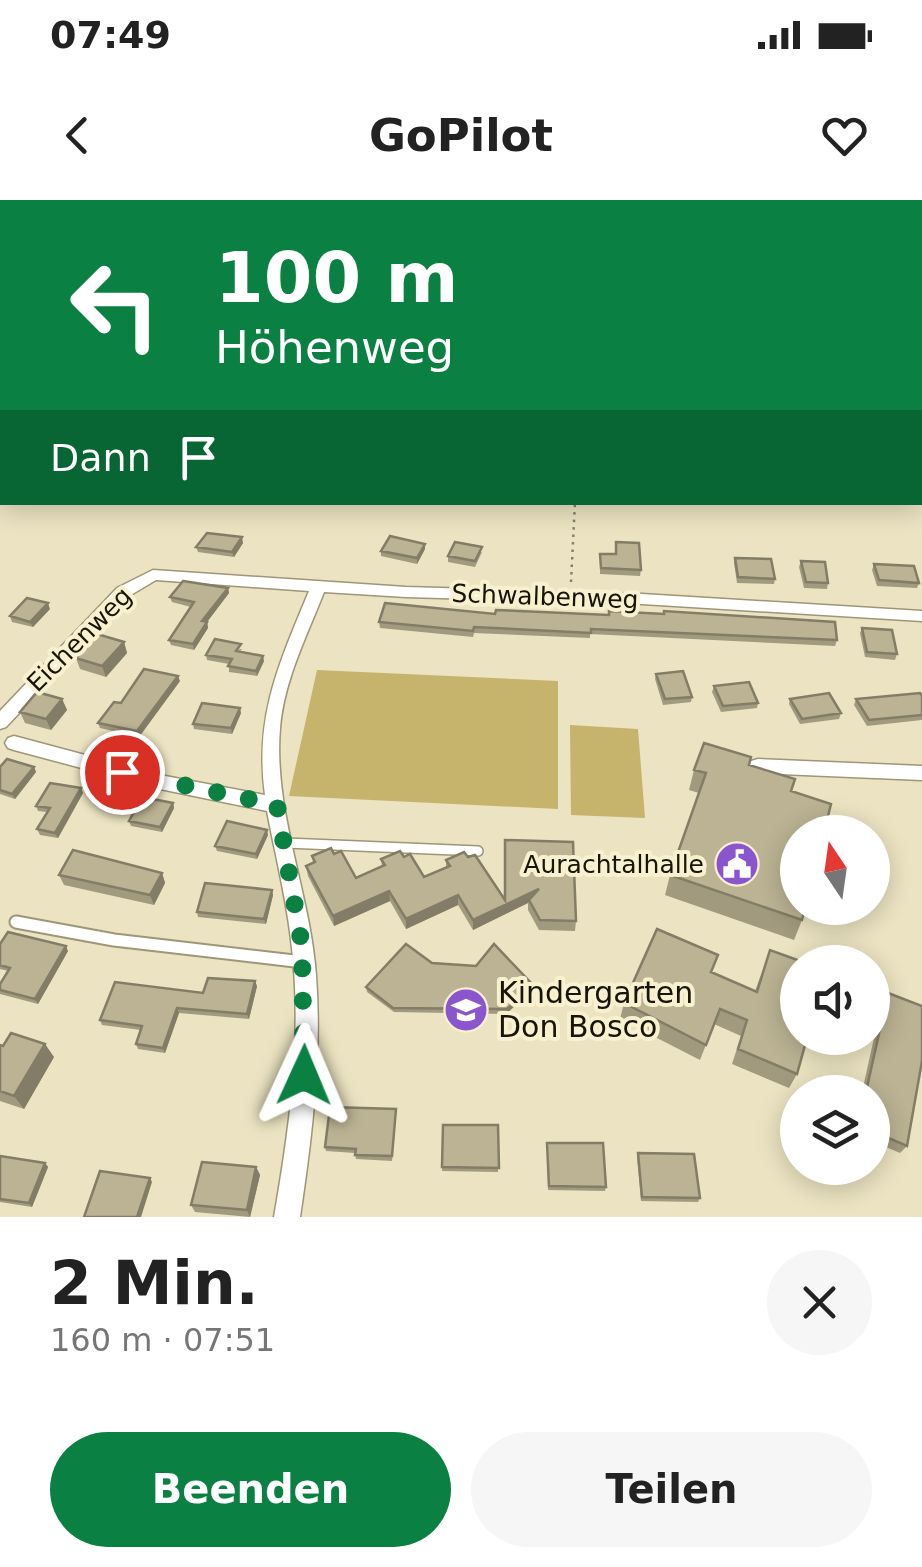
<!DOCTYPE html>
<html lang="de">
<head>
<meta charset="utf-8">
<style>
	body { margin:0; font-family:"DejaVu Sans",sans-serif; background:#f6f6f6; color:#222; height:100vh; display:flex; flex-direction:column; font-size:38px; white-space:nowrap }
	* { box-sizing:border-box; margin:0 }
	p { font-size:32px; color:#767676 }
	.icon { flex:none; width:55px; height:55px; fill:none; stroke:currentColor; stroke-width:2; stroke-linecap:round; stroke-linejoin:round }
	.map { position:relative; height:1017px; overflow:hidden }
	.drawer { display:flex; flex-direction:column; background:#fff; flex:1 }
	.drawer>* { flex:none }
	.hud { position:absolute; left:0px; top:0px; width:922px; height:305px; box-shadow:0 5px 25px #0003; background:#0b8043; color:#fff; overflow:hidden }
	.needle { width:65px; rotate:347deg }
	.tools { position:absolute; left:780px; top:615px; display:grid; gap:20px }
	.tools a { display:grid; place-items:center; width:110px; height:110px; border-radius:50%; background:#fff; box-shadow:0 5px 25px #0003; font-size:50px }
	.pin { position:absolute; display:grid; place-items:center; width:85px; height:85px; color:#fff; margin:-42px; border:5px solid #fff; border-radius:50%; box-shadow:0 2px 10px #0007 }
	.me { position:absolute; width:110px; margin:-55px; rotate:1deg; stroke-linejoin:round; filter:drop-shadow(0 0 8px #0008) }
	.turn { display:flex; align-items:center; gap:35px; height:210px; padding:0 50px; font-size:45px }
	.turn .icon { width:130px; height:130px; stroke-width:2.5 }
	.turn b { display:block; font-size:70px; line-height:85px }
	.then { display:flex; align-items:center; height:95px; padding:0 50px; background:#0003; gap:20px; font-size:38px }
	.round { display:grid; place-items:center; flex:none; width:105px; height:105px; border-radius:52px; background:#f6f6f6 }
	.summary { display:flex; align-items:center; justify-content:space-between; height:170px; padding:0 50px }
	h1 { font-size:60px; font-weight:700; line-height:75px }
	.button { display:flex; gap:20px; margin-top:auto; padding:20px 50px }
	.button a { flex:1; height:115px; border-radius:60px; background:#0b8043; color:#fff; font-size:40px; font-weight:700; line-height:115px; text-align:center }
	.button a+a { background:#f6f6f6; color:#222 }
	.status { display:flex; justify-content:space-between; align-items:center; height:70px; padding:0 50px; background:#fff; direction:ltr }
	.status svg { height:28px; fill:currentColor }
	header { display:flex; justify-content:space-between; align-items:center; height:130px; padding:0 50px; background:#fff; font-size:45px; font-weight:700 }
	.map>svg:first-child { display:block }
</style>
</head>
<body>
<div class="status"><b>07:49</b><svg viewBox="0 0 49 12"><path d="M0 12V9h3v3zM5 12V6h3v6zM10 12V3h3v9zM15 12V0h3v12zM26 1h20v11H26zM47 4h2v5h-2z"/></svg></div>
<header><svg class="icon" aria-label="back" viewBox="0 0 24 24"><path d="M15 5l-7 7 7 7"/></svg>GoPilot<svg class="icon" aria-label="heart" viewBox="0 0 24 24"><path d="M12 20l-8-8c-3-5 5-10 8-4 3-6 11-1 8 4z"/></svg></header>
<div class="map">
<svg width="922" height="1017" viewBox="0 0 922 1017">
	<rect width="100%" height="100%" fill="#ebe3c1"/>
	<path fill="#c6b46c" d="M317 470 558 481V609L289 596Z
		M570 525 638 529 645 618 571 615Z"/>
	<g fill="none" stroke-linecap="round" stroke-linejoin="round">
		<defs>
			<path id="lane-far1" d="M286 643 478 651"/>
			<path id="lane" d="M16 722 114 740 303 762"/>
			<path id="street" d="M153 370 406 387 642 394 922 411V421L642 404 406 397 324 392C307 436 284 480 280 528 273 611 310 692 316 775 322 856 312 937 300 1017H274C290 926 303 832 291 740 286 696 275 654 267 611L160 589 14 550 8 548 5 543 8 538 14 536 160 575 265 595C254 515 280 462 309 391L156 380 129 396 6 527 0 529V511L117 388Z
				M758 559 922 566V580L758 573 751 571 749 566 751 561Z"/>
		</defs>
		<use href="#lane-far1" stroke="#9e9677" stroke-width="12"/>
		<use href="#lane" stroke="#9e9677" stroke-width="15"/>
		<use href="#street" stroke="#9e9677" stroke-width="3"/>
		<path stroke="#868069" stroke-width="2.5" stroke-dasharray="2.5 5" stroke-linecap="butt" d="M398 2 405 0
			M571 382 575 302"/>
		<use href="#lane-far1" stroke="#fff" stroke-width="9"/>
		<use href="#lane" stroke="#fff" stroke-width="11"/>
		<use href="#street" fill="#fff" fill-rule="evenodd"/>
	</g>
	<path fill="#a19a7e" d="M616 342 641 370 640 376 600 374V359L616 354Z
		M243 343 234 357 198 352 196 347Z
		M425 344V349L417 364 381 356V351Z
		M482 352 475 367 448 362V356Z
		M735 358 775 379 774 384 737 383 734 363Z
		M801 361 828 383 827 389 804 388 799 367Z
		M874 364 919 383 917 388 877 386 872 370Z
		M228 388 229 393 207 422 208 428 194 450 171 445 169 440 191 407 172 402 170 397Z
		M50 409 33 427 12 422 10 416Z
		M495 414 837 440 835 446 590 434V438L474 433 473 437 380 428 379 422Z
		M862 428 897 454 895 460 865 457 860 433Z
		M124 442 127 453 106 477 80 469 76 458Z
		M242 449 240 452 264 461 257 476 229 472V464L207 460 206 455Z
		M656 474 692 497 691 502 663 505 655 479Z
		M180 481 139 537 100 528 98 523Z
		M714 486 758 503 757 508 721 512 712 492Z
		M922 496V520L867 526 854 505 856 499Z
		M62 499 67 510 51 530 25 523 20 512Z
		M790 499 841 513 839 519 800 524 789 504Z
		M241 513 232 534 194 529 193 524Z
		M749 565 791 591 802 720 794 740 665 695 670 675 699 593 689 590 694 570Z
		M0 567H34L36 572 15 599 0 594Z
		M81 588 83 593 58 638 40 635 37 629 47 612 38 611 36 606Z
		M173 603 174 608 162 632 131 626 129 621Z
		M268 635 257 659 217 651 215 646Z
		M505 640 576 721 575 731 539 730 528 710V703L473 730 458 705 406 729 390 701 334 726 308 676 306 666 313 663 312 656 334 654 356 678 382 666 381 659 404 657 424 677 446 667V660L504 700Z
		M162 673 165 683 154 705 64 685 59 675Z
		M273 695 266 724 198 717 197 712Z
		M0 744 68 751 38 804 0 794V784L8 771 0 769Z
		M770 750 797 874 789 888 732 864 741 836 714 824 700 860 620 819 624 803 712 773 755 791Z
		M432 763 533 785 532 790 506 814 394 812 367 792 366 787Z
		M257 786 249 819 179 813 165 853 138 849 136 844 141 830 102 825 100 820 203 793Z
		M888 793 907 946 900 953 872 941V892H862L882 802Z
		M0 845 54 857 24 909 0 901Z
		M396 913 392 961 356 959 355 953 326 951 325 947Z
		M443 925H498V972L442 971Z
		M547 943 606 987 605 991 548 990Z
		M638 953 700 998 698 1002 641 1001 637 957Z
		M0 956 45 963 48 967 32 1007 0 1002Z
		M256 967 260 975 250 1017 195 1012 191 1005Z"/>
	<path fill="#837d67" d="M242 337 243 343 234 357 232 352Z
		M425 344V349L417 364V358Z
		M228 388 229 393 207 422 208 428 194 450 193 444 202 421Z
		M48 403 50 409 33 427 30 422Z
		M124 442 127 453 106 477 102 466Z
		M263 456 264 461 257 476 256 471Z
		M178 476 180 481 139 537 137 531Z
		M62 499 67 510 51 530 46 519Z
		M240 508 241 513 232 534 231 528Z
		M34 567 36 572 15 599 12 594Z
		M81 588 83 593 58 638 55 633Z
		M173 603 174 608 162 632 160 627Z
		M267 630 268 635 257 659 256 654Z
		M162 673 165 683 154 705 150 695Z
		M539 689 529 700 528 703 473 730V720Z
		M272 690 273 695 266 724 264 719Z
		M389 691 390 701 334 726 333 716Z
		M458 695V705L406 729V719Z
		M66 746 68 751 38 804 35 799Z
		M255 781 257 786 249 819 247 814Z
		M533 785 532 790 506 814 507 809Z
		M177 808 179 813 165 853 163 848Z
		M45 844 54 857 24 909 14 896Z
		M45 963 48 967 32 1007 29 1003Z
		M256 967 260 975 250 1017 247 1010Z
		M150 978 152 982 141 1017H137Z"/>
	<path fill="#bbb393" stroke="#837d67" stroke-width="2.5" d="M207 333 242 337 232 352 196 347Z
		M390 336 425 344 417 358 381 351Z
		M455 342 482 347 475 361 448 356Z
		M616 342 639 343 641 370 601 368 600 354H616Z
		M735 358 771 359 775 379 738 377Z
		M801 361 825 362 828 383 806 382Z
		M874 364 914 366 919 383 879 380Z
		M183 381 228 388 202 421 207 422 193 444 169 440 194 402 170 397Z
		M27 398 48 403 30 422 10 416Z
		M385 403 495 414 496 410 609 415V411L664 414V411L835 422 837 440 591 429V433L474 427 473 431 379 422Z
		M862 428 892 430 897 454 867 452Z
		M97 434 124 442 102 466 76 458Z
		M215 439 241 444 236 451 263 456 256 471 228 466 232 459 206 455Z
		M144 469 178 476 137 531 98 523 114 502 121 503Z
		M683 471 692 497 665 499 656 474Z
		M749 482 758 503 723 506 714 486Z
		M37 492 62 499 46 519 20 512Z
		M829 493 841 513 802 519 790 499Z
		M920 493 922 496V515L869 520 856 499Z
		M202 503 240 508 231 528 193 524Z
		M704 543 751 557 749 565 795 579 791 591 831 604 824 632H798V708H805L802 720 670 675 706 573 694 570Z
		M7 559 34 567 12 594 0 590V567Z
		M50 583 81 588 55 633 37 629 50 608 36 606Z
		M142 597 173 603 160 627 129 621Z
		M227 621 267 630 256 654 215 646Z
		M505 640 573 642 576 721 540 720 529 700 539 689 473 720 458 695 406 719 389 691 333 716 306 666 315 662 312 656 331 648 334 654 341 651 356 678 385 665 381 659 400 651 404 657 410 654 424 677 450 666 446 660 464 652 468 657 475 655 505 700Z
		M73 650 162 673 150 695 59 675Z
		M205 683 272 690 264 719 197 712Z
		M657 729 718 755 711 772 757 792 770 750 803 762H798V838H807L797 874 738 849 747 820 720 809 706 845 624 803Z
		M8 732 66 746 35 799 0 790V784L10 768 0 765V744Z
		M406 744 432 763 476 766 494 744 533 785 507 809 393 808 366 787Z
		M208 778 255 781 247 814 177 808 163 848 136 844 142 826 100 820 115 782 203 793Z
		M888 793 922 806V861L907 946 872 931V892H866Z
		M11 833 45 844 14 896 0 891V845L3 846Z
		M330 907 396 909 392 956 355 955 356 949 325 947Z
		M443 925H498L499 968 442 967Z
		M547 943H603L606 987 549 986Z
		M638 953 694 954 700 998 642 997Z
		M0 956 45 963 29 1003 0 999Z
		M202 962 256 967 247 1010 191 1005Z
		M100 971 150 978 137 1017H84Z"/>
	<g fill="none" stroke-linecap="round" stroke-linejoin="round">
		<path stroke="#0b8043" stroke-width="18" stroke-dasharray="0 32.4" d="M122 572 277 605 302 746 304 875"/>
	</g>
	<defs>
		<symbol id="civic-disc" viewBox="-11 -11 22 22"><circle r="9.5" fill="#8b55cd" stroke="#f8f0ce"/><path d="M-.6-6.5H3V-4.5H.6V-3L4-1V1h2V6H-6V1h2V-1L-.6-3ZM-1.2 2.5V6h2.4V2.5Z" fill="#fff"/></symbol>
		<symbol id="school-disc" viewBox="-11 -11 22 22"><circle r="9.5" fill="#8b55cd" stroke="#f8f0ce"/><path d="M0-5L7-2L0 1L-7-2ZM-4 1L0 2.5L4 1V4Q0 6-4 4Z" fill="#fff"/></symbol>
	</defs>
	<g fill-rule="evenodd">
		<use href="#civic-disc" x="712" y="639" width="50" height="50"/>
		<use href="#school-disc" x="441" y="785" width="50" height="50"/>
	</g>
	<g text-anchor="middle" stroke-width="8" stroke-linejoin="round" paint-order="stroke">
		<g font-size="25" fill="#171408" stroke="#f8f0ce">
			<text transform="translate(545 396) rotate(2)" y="9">Schwalbenweg</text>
			<text transform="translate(79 439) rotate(-45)" y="9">Eichenweg</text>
		</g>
		<g font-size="25" fill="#171408" stroke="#f8f0ce" text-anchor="end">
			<text x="704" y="673">Aurachtalhalle</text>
		</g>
		<g font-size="30" fill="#171408" stroke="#f8f0ce" text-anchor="start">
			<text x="498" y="803">Kindergarten<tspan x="498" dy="34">Don Bosco</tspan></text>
		</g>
	</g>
</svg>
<div class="tools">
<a><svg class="needle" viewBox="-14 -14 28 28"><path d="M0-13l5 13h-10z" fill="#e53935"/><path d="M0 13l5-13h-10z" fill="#767676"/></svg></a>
<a><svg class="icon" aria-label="sound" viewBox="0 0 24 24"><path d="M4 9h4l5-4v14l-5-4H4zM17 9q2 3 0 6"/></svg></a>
<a><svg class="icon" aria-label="layers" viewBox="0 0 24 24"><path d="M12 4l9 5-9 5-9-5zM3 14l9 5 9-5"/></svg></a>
</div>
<div class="pin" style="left:122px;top:572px;background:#d93025"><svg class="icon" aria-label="arrive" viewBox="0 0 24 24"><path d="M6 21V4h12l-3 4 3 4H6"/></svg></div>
<svg class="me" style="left:304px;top:875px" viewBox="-20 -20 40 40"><path d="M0-17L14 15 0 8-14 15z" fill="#0b8043" stroke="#fff" stroke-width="4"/></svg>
<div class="hud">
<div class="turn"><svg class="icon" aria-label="left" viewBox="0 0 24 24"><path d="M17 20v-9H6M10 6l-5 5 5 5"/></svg><div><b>100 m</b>Höhenweg</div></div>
<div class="then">Dann<svg class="icon" aria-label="arrive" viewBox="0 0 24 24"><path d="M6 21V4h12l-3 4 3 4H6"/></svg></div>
</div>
</div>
<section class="drawer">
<div class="summary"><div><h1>2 Min.</h1><p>160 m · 07:51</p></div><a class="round"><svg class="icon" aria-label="close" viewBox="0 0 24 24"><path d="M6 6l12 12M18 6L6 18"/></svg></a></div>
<div class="button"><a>Beenden</a><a>Teilen</a></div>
</section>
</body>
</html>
